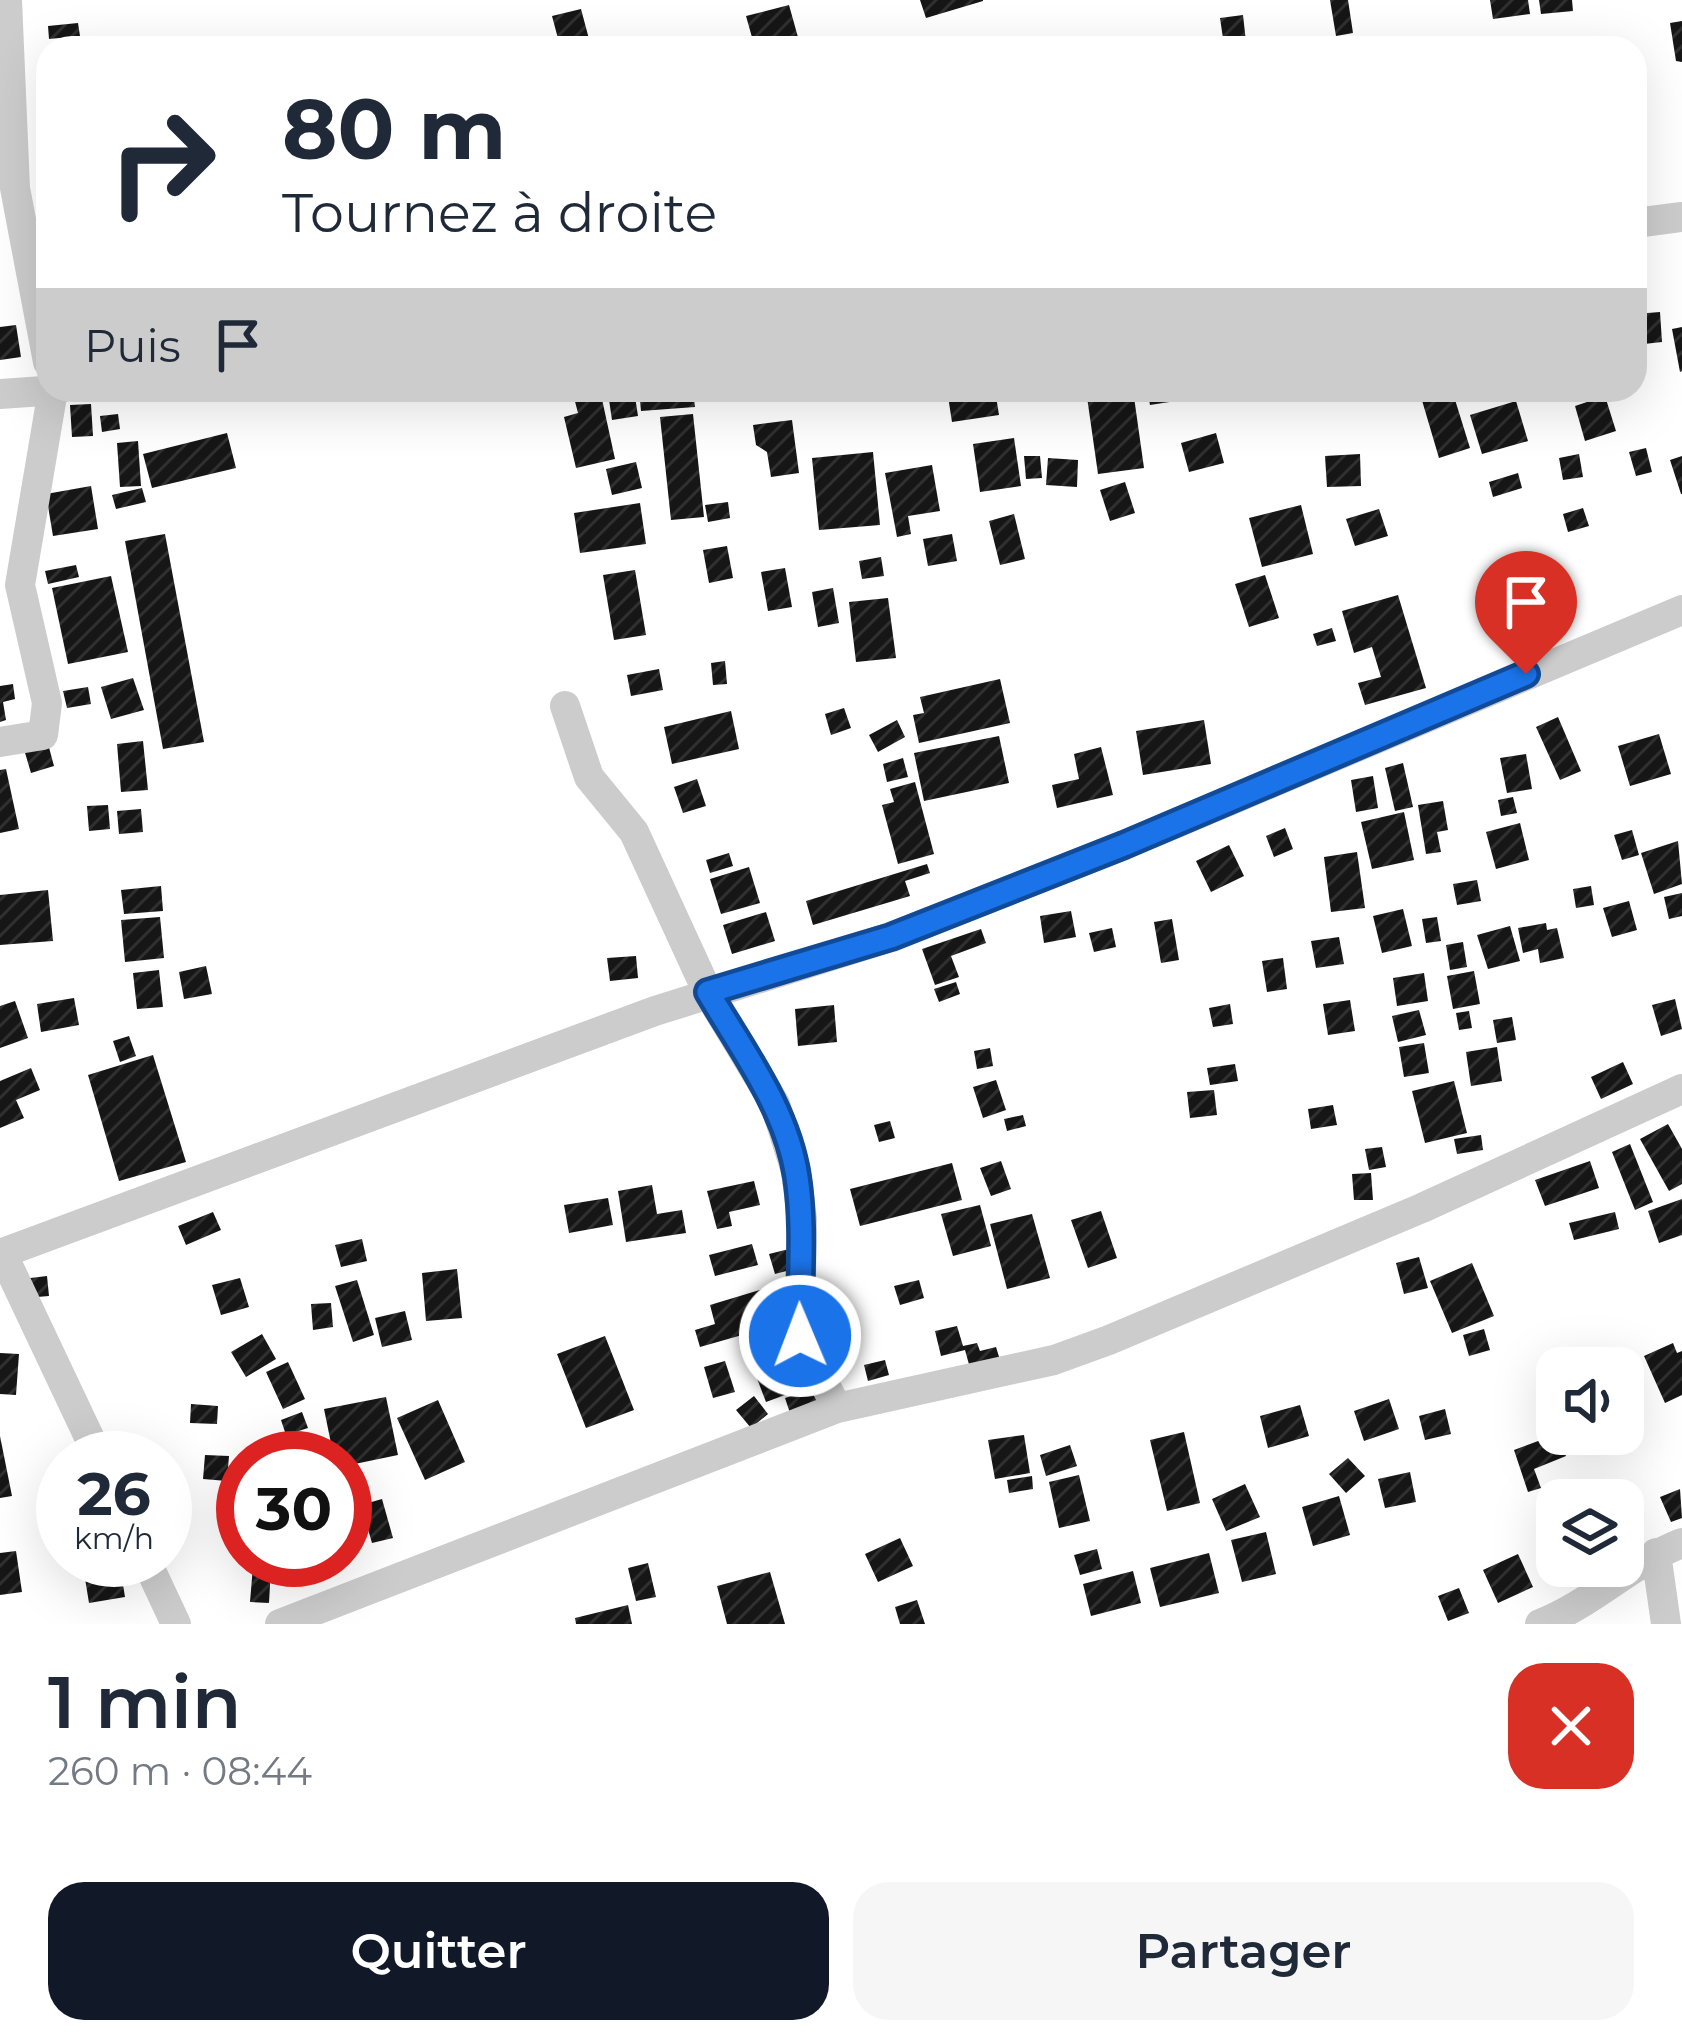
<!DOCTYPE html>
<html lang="fr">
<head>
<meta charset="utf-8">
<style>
	body { margin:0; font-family:Montserrat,sans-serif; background:#f6f6f7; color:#1f2937; height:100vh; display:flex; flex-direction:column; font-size:45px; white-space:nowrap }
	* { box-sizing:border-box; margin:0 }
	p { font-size:39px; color:#747a83 }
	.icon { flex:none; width:66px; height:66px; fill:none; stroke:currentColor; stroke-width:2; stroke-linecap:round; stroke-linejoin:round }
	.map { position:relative; height:1624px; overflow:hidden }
	.panel { display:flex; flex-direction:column; background:#fff; flex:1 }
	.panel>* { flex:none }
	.banner { position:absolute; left:36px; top:36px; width:1611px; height:366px; border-radius:36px; box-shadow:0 12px 48px #0002; background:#fff; color:#1f2937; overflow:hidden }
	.controls { position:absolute; left:1536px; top:1347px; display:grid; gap:24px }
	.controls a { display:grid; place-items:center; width:108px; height:108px; border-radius:24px; background:#fff; box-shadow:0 12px 48px #0002; font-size:60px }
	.speed { position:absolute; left:36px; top:1431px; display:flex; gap:24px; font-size:60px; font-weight:700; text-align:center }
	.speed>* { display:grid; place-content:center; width:156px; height:156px; border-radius:50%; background:#fff; box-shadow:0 12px 48px #0002; line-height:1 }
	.speed small { font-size:30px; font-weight:400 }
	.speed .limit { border:18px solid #d22; background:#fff; color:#111 }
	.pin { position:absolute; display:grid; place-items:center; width:102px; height:102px; color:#fff; margin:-123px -51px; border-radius:50% 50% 50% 0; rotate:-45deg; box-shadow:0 0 12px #0007 }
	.pin .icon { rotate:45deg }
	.me { position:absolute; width:132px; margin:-66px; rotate:359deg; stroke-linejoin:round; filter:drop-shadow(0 0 9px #0008) }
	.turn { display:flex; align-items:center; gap:42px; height:252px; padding:0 48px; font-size:54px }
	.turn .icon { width:156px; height:156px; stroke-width:2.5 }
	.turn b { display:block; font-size:84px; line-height:102px }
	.then { display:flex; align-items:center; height:114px; padding:0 48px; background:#0003; gap:24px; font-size:45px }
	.round { display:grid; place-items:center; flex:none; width:126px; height:126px; border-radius:36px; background:#f6f6f7 }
	.overview { display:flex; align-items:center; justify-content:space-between; height:204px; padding:0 48px }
	h1 { font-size:72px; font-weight:600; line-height:90px }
	.button { display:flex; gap:24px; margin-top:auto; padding:24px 48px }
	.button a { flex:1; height:138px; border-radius:36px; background:#111827; color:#fff; font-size:48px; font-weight:600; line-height:138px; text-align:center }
	.button a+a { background:#f6f6f7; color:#1f2937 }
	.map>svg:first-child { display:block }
</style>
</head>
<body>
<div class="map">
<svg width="1682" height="1624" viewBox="0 0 1682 1624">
	<defs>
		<pattern id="building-hatch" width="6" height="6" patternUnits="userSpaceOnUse" patternTransform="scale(3)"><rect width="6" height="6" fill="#161616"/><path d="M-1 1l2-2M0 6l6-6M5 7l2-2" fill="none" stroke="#303030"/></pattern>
	</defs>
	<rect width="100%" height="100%" fill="#fff"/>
	<path fill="url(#building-hatch)" d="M920 0H983V1L926 18Z
		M1330 0H1348L1353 33 1336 36Z
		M1490 0H1528L1530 14 1493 19Z
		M1539 0H1572L1573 11 1541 14Z
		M789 5 801 48H755L746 16Z
		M581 9 589 39 560 46 552 16Z
		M1243 15 1246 42 1224 45 1220 18Z
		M1682 21V62L1676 61 1670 23Z
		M78 23 80 36 49 39 48 26Z
		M1539 36 1541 48H1503L1502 41Z
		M1587 36 1588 48H1565L1563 40Z
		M1660 312 1662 342 1635 345V314Z
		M16 325 21 357 0 360V327Z
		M1682 327V371L1680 372 1672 329Z
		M572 390H600L615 459 576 468 564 417 578 413Z
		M634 390 638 416 612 420 608 393Z
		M639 390H693L695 407 641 411Z
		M947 390H995L999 415 952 422Z
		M1086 390H1133L1144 468 1098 474Z
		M1147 390H1175L1176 401 1150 405Z
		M1452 390 1470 448 1439 458 1421 397Z
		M1605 396 1616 431 1585 441 1575 406Z
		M1516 401 1528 441 1482 454 1470 415Z
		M91 404 93 436 72 437 70 405Z
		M118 414 120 429 102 432 100 416Z
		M693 414 704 517 671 520 660 417Z
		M792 420 799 473 771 477 767 452 756 445 753 425Z
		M227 433 236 468 152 488 143 454Z
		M1216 433 1224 463 1189 472 1181 443Z
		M1014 438 1021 486 980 492 973 444Z
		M138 441 141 486 120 487 117 443Z
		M1646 448 1652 472 1636 476 1629 452Z
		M873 452 880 525 819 530 812 458Z
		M1360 454 1361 486 1327 487 1325 456Z
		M1579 454 1583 477 1563 480 1559 458Z
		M1024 456H1040L1042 478 1026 479Z
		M1682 456V494H1681L1670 460Z
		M1048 458 1078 460 1077 487 1046 485Z
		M636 462 642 488 612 495 606 469Z
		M932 465 940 511 908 516 911 534 897 537 885 473Z
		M1518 473 1522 488 1493 497 1489 482Z
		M1125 482 1135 513 1110 521 1100 490Z
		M91 486 98 529 53 536 46 494Z
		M142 488 146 502 116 509 112 495Z
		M728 502 730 518 708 522 705 505Z
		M640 503 646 544 580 553 574 513Z
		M1301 505 1313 554 1262 567 1249 518Z
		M1583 508 1589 526 1568 532 1563 514Z
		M1379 509 1388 536 1355 546 1346 519Z
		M1014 514 1025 559 1000 565 989 521Z
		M165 534 204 742 163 749 125 541Z
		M952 534 957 561 928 566 923 539Z
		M727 546 733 578 709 583 703 550Z
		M881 557 884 576 862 579 859 561Z
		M76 565 79 577 48 584 45 571Z
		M785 568 792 607 768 611 761 572Z
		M635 570 646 635 614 640 603 575Z
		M1265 575 1279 618 1249 627 1235 584Z
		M111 576 128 652 68 664 52 588Z
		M833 588 839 623 818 627 812 592Z
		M1398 595 1426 688 1365 705 1358 683 1381 677 1372 647 1354 653 1342 611Z
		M888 598 896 658 856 662 849 602Z
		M1332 628 1336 641 1317 646 1313 634Z
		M725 661 727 684 713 685 711 663Z
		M659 669 663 690 631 696 627 675Z
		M133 678 144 710 111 719 101 687Z
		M1000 679 1010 723 919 743 913 715 924 713 920 697Z
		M13 684 15 699 3 702 6 720 0 722V686Z
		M88 687 91 704 67 708 63 691Z
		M844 708 851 728 831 735 825 714Z
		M731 711 739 749 672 764 664 727Z
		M1558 717 1581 771 1560 780 1536 727Z
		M897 720 905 737 878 752 869 735Z
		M1204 720 1211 764 1143 775 1136 731Z
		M1659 734 1671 774 1630 786 1618 746Z
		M999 736 1009 783 924 801 914 753Z
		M47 740 54 766 31 773 23 746Z
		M143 741 148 790 121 792 117 744Z
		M1101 747 1113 795 1057 808 1052 785 1079 779 1074 754Z
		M1526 754 1532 789 1507 793 1500 758Z
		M903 758 908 777 887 782 883 764Z
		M1403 763 1413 807 1395 811 1385 768Z
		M6 769 19 829 0 833V770Z
		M1373 776 1378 808 1356 812 1351 780Z
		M697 779 706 806 683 813 674 787Z
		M915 782 934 854 898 864 882 805 894 802 890 789Z
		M1513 797 1517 813 1501 816 1498 800Z
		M1443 801 1448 830 1437 832 1441 852 1426 854 1418 805Z
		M108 805 110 829 89 831 87 806Z
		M141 809 143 832 119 834 117 811Z
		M1404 812 1414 860 1372 869 1361 822Z
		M1520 823 1529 860 1496 869 1486 832Z
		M1285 828 1293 849 1274 857 1266 836Z
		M1632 830 1639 855 1622 860 1614 835Z
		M1678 841 1682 884 1654 894 1641 853Z
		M1229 845 1244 876 1211 892 1196 861Z
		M1357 852 1365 908 1331 912 1324 857Z
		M729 853 733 866 710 873 706 860Z
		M927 864 930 873 905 881 910 896 813 925 806 901Z
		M749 867 760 903 721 914 710 879Z
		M1477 880 1481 901 1457 905 1453 884Z
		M161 886 163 911 124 914 121 890Z
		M1591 886 1594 905 1576 908 1573 889Z
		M48 890 53 941 0 945V895Z
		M1682 893V916L1669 919 1664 897Z
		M1629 901 1637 930 1612 937 1603 908Z
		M1403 909 1412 946 1382 953 1373 916Z
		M1071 911 1076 937 1044 943 1040 916Z
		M766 912 775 941 732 954 723 925Z
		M160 917 164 958 125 962 121 920Z
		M1437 917 1441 941 1426 943 1422 919Z
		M1172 919 1179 960 1161 963 1154 922Z
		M1546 923 1547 930 1557 928 1564 958 1540 963 1538 949 1523 953 1518 928Z
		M1510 926 1520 961 1488 969 1477 935Z
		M1112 928 1116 947 1094 952 1089 933Z
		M981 929 986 943 951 956 959 977 935 985 922 949Z
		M1339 937 1344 964 1316 968 1311 941Z
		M1463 942 1467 967 1450 970 1446 945Z
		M636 956 638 978 610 981 607 958Z
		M1283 958 1287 989 1267 992 1262 961Z
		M206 966 212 994 184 999 179 972Z
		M159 970 163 1007 137 1009 133 973Z
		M1474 971 1480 1004 1453 1009 1447 976Z
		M1424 973 1428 1001 1397 1006 1393 978Z
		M956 982 960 994 939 1002 934 989Z
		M74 998 79 1025 41 1032 37 1004Z
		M1675 999 1682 1029 1661 1036 1652 1005Z
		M1350 1000 1355 1031 1328 1035 1323 1004Z
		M15 1001 28 1038 0 1048V1006Z
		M1230 1004 1233 1024 1213 1027 1209 1008Z
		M834 1005 837 1042 798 1046 795 1009Z
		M1419 1010 1426 1035 1398 1042 1392 1016Z
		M1469 1011 1472 1028 1459 1030 1456 1013Z
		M1512 1017 1516 1040 1497 1043 1493 1020Z
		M129 1036 136 1056 120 1062 113 1041Z
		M1424 1043 1429 1073 1404 1077 1399 1047Z
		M1497 1047 1502 1081 1471 1086 1466 1052Z
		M990 1048 993 1066 977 1069 974 1051Z
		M153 1055 186 1162 119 1181 88 1075Z
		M1623 1062 1633 1084 1601 1099 1591 1077Z
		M1235 1064 1238 1081 1210 1085 1207 1068Z
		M31 1068 40 1090 16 1100 24 1118 0 1128V1081Z
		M996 1080 1006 1110 983 1118 973 1087Z
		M1454 1081 1467 1133 1425 1143 1412 1091Z
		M1214 1090 1217 1115 1190 1118 1187 1092Z
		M1333 1105 1337 1125 1311 1129 1308 1109Z
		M1023 1115 1026 1126 1007 1131 1004 1119Z
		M890 1121 895 1138 879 1142 874 1125Z
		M1668 1124 1682 1149V1184L1669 1191 1640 1139Z
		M1481 1135 1483 1150 1457 1154 1454 1139Z
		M1630 1144 1653 1202 1635 1210 1612 1152Z
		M1382 1147 1386 1167 1369 1170 1365 1149Z
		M1001 1161 1011 1189 991 1196 980 1168Z
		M1590 1161 1599 1188 1545 1206 1535 1180Z
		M952 1163 962 1200 860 1226 850 1189Z
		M1371 1173 1373 1200H1354L1352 1174Z
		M754 1181 760 1205 729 1212 732 1226 717 1229 707 1191Z
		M652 1185 657 1214 682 1210 686 1233 626 1242 618 1191Z
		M608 1198 613 1225 569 1233 564 1205Z
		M1682 1199V1235L1659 1243 1648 1211Z
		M980 1205 991 1246 953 1256 941 1214Z
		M1101 1211 1117 1258 1088 1268 1071 1220Z
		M213 1212 221 1230 186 1245 178 1226Z
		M1615 1212 1619 1229 1574 1240 1569 1223Z
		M1032 1214 1050 1278 1007 1289 990 1224Z
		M362 1239 367 1261 341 1267 335 1245Z
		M752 1244 758 1265 715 1276 709 1255Z
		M793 1248 798 1268 775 1274 769 1254Z
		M1419 1257 1428 1288 1404 1294 1396 1263Z
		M1472 1263 1494 1316 1452 1333 1430 1281Z
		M457 1269 462 1318 426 1321 422 1273Z
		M47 1276 49 1296 25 1298 22 1279Z
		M240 1278 249 1307 221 1315 212 1285Z
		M357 1280 374 1335 353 1342 335 1286Z
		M919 1280 924 1298 900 1305 894 1286Z
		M763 1289 774 1326 700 1347 695 1330 715 1324 710 1305Z
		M331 1303 333 1327 313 1330 311 1304Z
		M405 1311 412 1340 382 1347 375 1318Z
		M957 1326 963 1346 977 1343 980 1351 996 1347 1000 1360 970 1368 965 1350 941 1356 935 1331Z
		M1484 1329 1490 1350 1469 1356 1463 1335Z
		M262 1334 276 1359 246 1377 231 1352Z
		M605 1336 634 1410 586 1428 557 1354Z
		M1673 1343 1677 1353 1682 1351V1395L1665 1403 1644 1356Z
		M767 1348 785 1395 766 1402 748 1355Z
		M0 1353 19 1354 16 1395 0 1394Z
		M885 1360 889 1375 868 1381 864 1365Z
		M725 1361 735 1392 713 1398 704 1367Z
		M288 1362 305 1399 283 1409 266 1372Z
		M1637 1363 1644 1395 1623 1399V1366Z
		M817 1388 822 1404 790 1413 785 1398Z
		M754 1396 768 1414 751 1428 736 1410Z
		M386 1397 398 1455 345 1466V1458H334L324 1409Z
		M1389 1399 1399 1429 1364 1441 1354 1411Z
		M438 1400 465 1462 425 1480 397 1418Z
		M191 1404 218 1406 217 1424 190 1423Z
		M1300 1405 1309 1436 1268 1448 1260 1416Z
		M1445 1409 1451 1434 1425 1440 1419 1416Z
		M302 1412 308 1428 286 1435 281 1420Z
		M1184 1432 1200 1503 1167 1511 1150 1440Z
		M1557 1434 1566 1456 1534 1469 1541 1488 1528 1492 1514 1450Z
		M1024 1435 1030 1473 995 1479 988 1440Z
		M0 1436 12 1496 0 1498Z
		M1070 1445 1077 1466 1046 1476 1040 1455Z
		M205 1455 229 1456 227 1481 203 1479Z
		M1348 1458 1365 1476 1346 1493 1329 1474Z
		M1410 1472 1416 1502 1385 1508 1378 1479Z
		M1079 1475 1090 1521 1059 1528 1049 1482Z
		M1032 1476 1033 1489 1009 1493 1007 1480Z
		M1245 1484 1260 1517 1226 1531 1212 1499Z
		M1680 1489 1682 1518 1671 1522 1660 1497Z
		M1339 1496 1350 1535 1313 1546 1302 1507Z
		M382 1499 393 1538 372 1543 361 1505Z
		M1266 1532 1276 1574 1242 1582 1231 1540Z
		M900 1538 913 1566 878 1582 865 1554Z
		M1097 1549 1102 1569 1080 1575 1074 1555Z
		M16 1551 22 1592 0 1595V1553Z
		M1209 1553 1219 1593 1160 1607 1150 1568Z
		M1518 1554 1533 1587 1498 1603 1483 1570Z
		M82 1560H119L125 1597 89 1603Z
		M305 1560H336L338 1566 309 1575Z
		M648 1563 656 1597 636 1601 628 1568Z
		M253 1566 271 1567 269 1603 250 1602Z
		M1133 1571 1141 1603 1091 1616 1083 1584Z
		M770 1572 785 1624H727L717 1586Z
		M1459 1588 1469 1613 1448 1621 1438 1596Z
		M917 1600 925 1624H900L895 1607Z
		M628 1605 632 1624H576L575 1618Z"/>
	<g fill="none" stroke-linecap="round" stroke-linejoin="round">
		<path stroke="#ccc" stroke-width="30" d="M7 0 15 188 48 362
			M1635 223 1682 217
			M0 394 58 390
			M565 706 589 777 634 832 708 993 775 1104 796 1171 802 1219 800 1336 837 1408
			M0 742 43 735 47 703 20 585 53 390
			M0 1254 655 1011 891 937 1124 845 1682 610
			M3 1255 99 1458
			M1656 1553 1666 1624
			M146 1560 176 1624
			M280 1624 837 1408 1054 1360 1109 1340 1422 1208 1682 1089
			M1540 1624C1592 1604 1630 1563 1682 1543"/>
	</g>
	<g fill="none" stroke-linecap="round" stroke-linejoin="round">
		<defs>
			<path id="route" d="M800 1336C799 1283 805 1229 797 1177 787 1109 742 1050 708 992L891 937 1124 845 1526 674"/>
		</defs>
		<use href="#route" stroke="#114b97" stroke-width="30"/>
		<use href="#route" stroke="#1a73e8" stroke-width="21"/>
	</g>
</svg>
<div class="controls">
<a><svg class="icon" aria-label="sound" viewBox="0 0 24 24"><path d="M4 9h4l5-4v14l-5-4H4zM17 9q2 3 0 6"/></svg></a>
<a><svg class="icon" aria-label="layers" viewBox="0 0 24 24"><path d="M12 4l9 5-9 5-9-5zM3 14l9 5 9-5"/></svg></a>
</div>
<div class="speed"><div>26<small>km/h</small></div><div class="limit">30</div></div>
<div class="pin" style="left:1526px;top:674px;background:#d93025"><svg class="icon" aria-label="arrive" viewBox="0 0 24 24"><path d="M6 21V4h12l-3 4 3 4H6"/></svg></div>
<svg class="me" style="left:800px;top:1336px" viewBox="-20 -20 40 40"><circle r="17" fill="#1a73e8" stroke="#fff" stroke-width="3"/><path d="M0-11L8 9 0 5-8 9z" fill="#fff"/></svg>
<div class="banner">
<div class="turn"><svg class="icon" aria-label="right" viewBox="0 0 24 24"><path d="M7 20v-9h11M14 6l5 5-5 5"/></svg><div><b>80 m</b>Tournez à droite</div></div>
<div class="then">Puis<svg class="icon" aria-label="arrive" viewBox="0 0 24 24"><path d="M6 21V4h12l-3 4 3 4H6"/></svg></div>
</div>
</div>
<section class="panel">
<div class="overview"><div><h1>1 min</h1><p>260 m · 08:44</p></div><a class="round" style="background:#d93025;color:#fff"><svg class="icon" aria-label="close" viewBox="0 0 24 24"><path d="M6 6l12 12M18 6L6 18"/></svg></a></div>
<div class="button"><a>Quitter</a><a>Partager</a></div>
</section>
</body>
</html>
